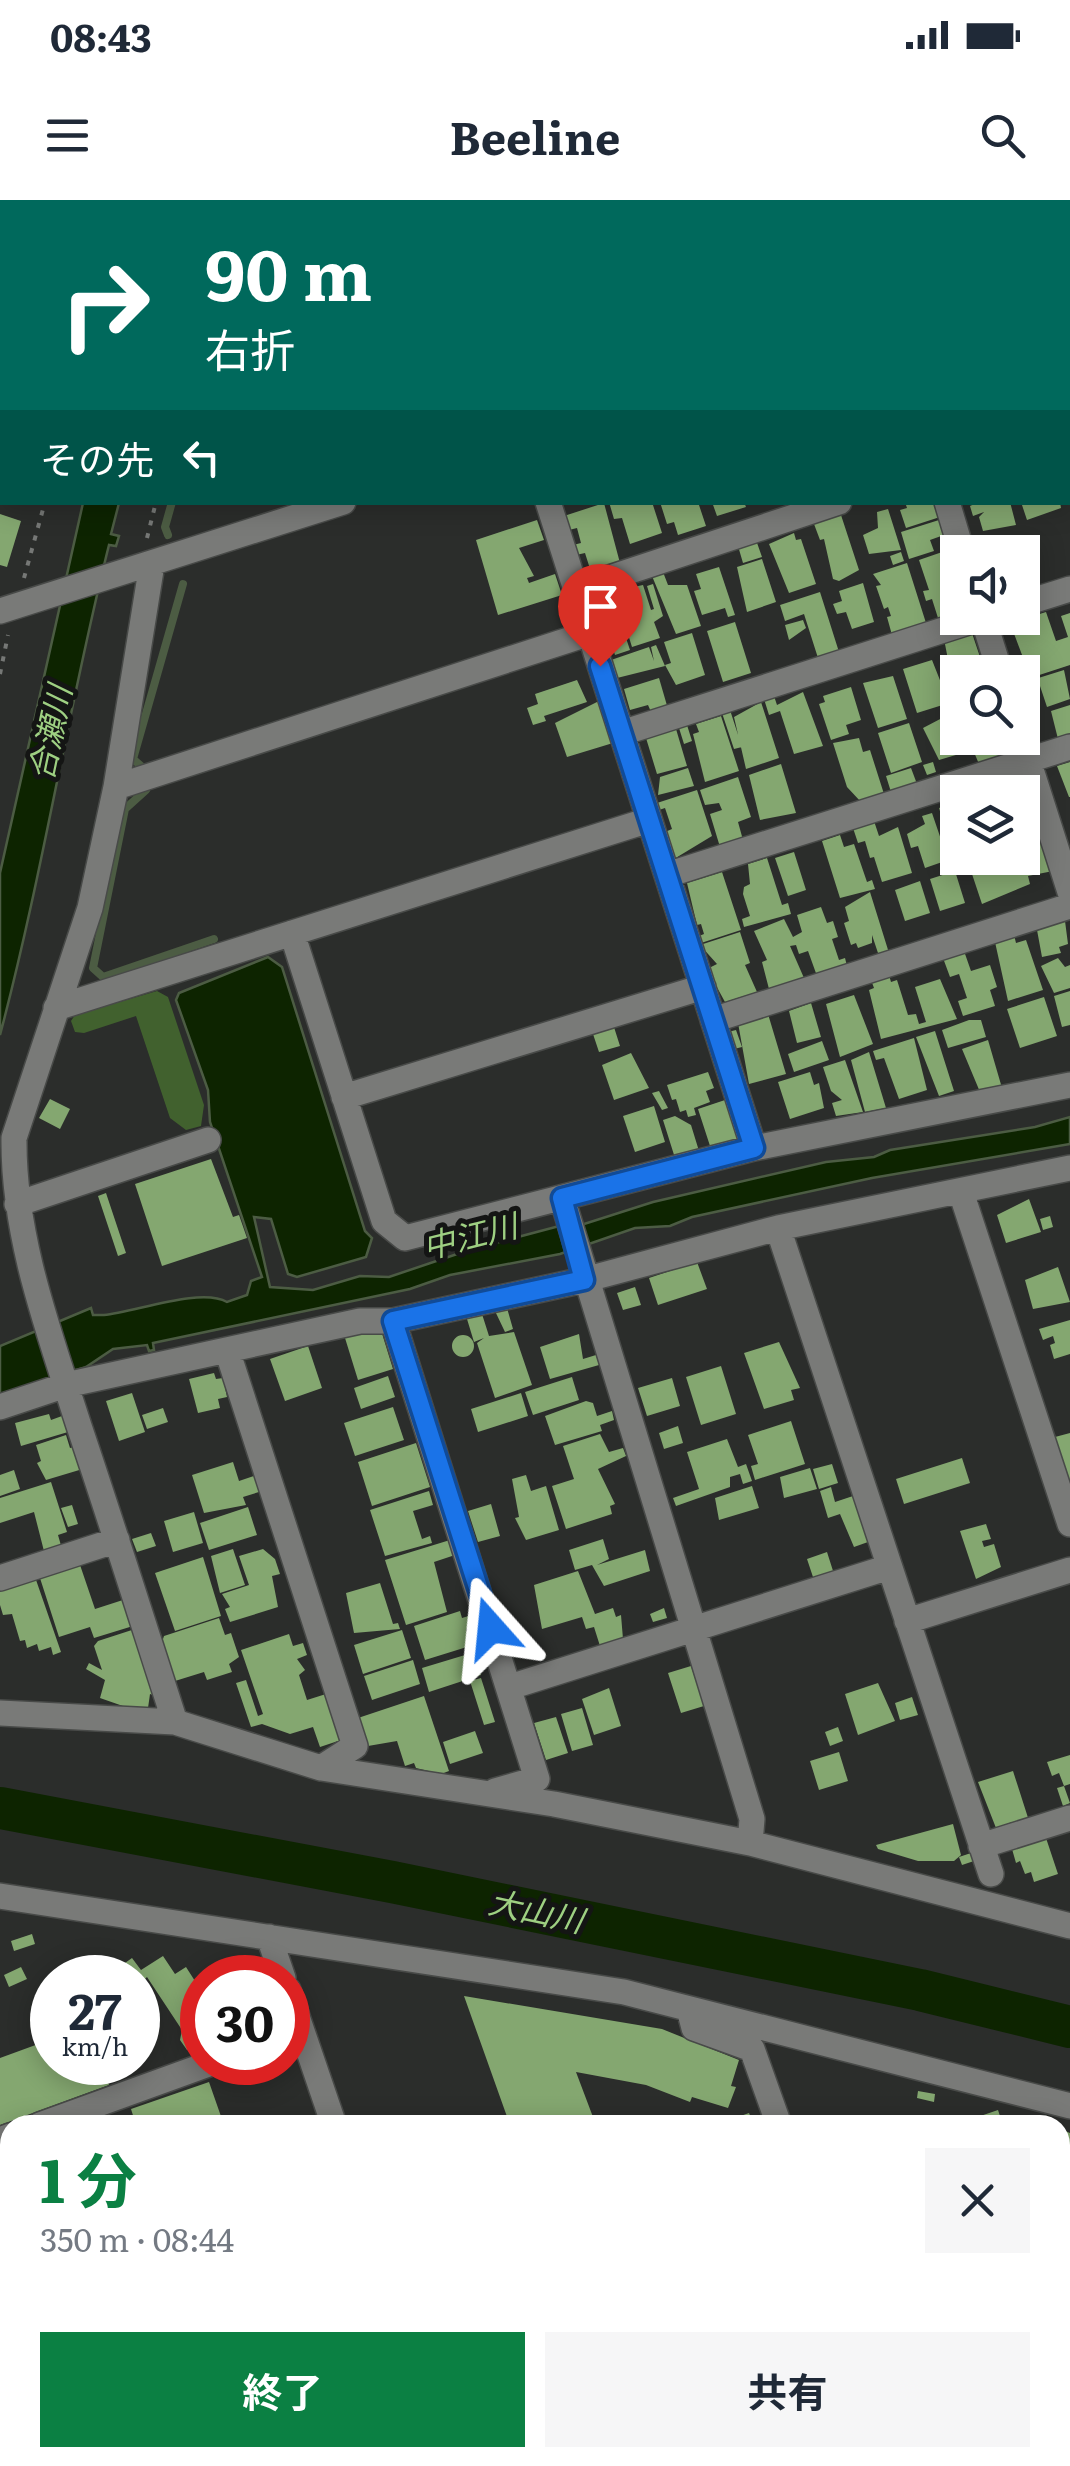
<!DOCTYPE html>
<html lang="ja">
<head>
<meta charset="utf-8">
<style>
	body { margin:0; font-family:Literata,"Noto Sans JP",serif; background:#f6f6f7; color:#1f2937; height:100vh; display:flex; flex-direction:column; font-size:38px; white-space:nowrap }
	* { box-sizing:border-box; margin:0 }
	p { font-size:32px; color:#747a83 }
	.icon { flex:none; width:55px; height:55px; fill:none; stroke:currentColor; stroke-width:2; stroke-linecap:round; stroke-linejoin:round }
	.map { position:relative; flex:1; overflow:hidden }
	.drawer { position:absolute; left:0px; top:1915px; width:1070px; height:352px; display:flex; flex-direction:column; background:#fff; border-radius:30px 30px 0 0; box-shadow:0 5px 25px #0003 }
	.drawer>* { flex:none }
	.banner { position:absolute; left:0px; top:0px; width:1070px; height:305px; box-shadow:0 5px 25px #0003; background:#00695c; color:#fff; overflow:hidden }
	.tools { position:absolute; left:940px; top:335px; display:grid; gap:20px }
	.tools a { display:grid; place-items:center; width:100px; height:100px; border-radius:0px; background:#fff; box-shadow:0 5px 25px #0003; font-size:50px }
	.speed { position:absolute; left:30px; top:1755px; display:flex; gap:20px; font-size:50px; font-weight:700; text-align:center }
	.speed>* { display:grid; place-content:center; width:130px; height:130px; border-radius:50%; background:#fff; box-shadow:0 5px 25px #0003; line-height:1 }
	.speed small { font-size:25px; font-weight:400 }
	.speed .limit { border:15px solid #d22; background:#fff; color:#111 }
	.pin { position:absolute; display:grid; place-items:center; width:85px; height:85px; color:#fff; margin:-102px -42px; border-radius:50% 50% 50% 0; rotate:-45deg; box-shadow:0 0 10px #0007 }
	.pin .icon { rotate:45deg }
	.me { position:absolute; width:110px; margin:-55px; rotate:342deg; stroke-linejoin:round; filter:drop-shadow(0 0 8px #0008) }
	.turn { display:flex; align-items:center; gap:35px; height:210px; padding:0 40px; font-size:45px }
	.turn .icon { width:130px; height:130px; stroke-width:2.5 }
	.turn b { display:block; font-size:70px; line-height:85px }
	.then { display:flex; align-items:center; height:95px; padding:0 40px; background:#0003; gap:20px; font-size:38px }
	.round { display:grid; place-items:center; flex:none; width:105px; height:105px; border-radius:0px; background:#f6f6f7 }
	.headline { display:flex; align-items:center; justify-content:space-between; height:170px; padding:0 40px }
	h1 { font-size:60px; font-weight:700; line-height:75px; color:#0b8043 }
	.action { display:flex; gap:20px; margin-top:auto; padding:20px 40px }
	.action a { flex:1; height:115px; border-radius:0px; background:#0b8043; color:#fff; font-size:40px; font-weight:700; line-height:115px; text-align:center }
	.action a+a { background:#f6f6f7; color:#1f2937 }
	.status { display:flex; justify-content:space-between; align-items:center; height:70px; padding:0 50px; background:#fff; direction:ltr }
	.status svg { height:28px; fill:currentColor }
	header { display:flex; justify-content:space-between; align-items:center; height:130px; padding:0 40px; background:#fff; font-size:45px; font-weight:700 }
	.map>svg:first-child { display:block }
</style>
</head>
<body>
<div class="status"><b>08:43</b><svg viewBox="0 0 49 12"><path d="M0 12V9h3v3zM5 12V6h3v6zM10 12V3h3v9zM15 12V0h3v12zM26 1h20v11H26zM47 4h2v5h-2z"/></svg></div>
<header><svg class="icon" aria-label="menu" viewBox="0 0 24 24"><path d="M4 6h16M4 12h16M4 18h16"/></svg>Beeline<svg class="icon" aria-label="search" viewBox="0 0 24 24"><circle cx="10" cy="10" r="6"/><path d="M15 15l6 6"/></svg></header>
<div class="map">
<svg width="1070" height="2266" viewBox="0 0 1070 2266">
	<rect width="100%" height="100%" fill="#2b2d2b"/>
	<path fill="#41612e" d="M157 791 168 797 204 905 201 926 186 930 170 918 136 816 84 833 75 832 71 821 75 815Z"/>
	<path fill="#0d2400" stroke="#4c5c43" stroke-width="2.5" d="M83 303H119L111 334 119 336 116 346 109 345C68 508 43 673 0 835V673Z
		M268 757 282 767 365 1031 372 1038 366 1057 297 1077 288 1074 271 1019 254 1017 270 1087 313 1090 360 1076 389 1077 469 1050 563 1025H581L653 1002 826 962 874 957 890 950 1035 927 1070 917V944L872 978 692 1017 670 1026 635 1028 560 1054 450 1075 410 1089 153 1143 154 1150 149 1151 147 1145 113 1149 86 1167 0 1194V1146L91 1108 93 1115H104C135 1112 201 1087 227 1102L247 1095 251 1081 262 1077 210 922 208 890 176 800 179 793Z"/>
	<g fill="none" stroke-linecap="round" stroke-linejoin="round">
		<path stroke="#4c5c43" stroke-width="8" d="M168 335 165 327 172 302
			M141 566 133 559 183 384
			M146 590 125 609 93 768 103 777 214 739"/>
		<path stroke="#0d2400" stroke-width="42" d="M0 1608 392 1682 920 1790 1070 1827
			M483 2266 542 2259 620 2266"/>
	</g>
	<path fill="#84a770" d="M609 302H652L662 333 630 344 622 318 614 319Z
		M660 302H698L706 326 678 335 674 322 667 324Z
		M712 302H744L746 307 717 316Z
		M905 302H935L940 317 906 328 900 310 907 308Z
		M979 302H1010L1016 325 983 331 979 317 984 312 973 316 970 306Z
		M1021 302H1060L1061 308 1027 320Z
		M604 303 620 363 591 372 585 353 576 355 573 345 581 343 577 328 569 330 564 316Z
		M888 309 901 350 869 354 863 335 878 328 877 312Z
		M0 314 21 321 7 367 0 365Z
		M841 315 859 370 839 381 833 379 824 339 820 340 814 324Z
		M537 320 544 340 519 348 534 376 527 378 529 383 555 374 562 395 498 415 476 340Z
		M939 320 944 335 930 340 934 351 909 359 901 332Z
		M794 333 796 340 801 339 816 384 789 393 769 344Z
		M756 340 762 357 743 363 738 346Z
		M948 350 957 383 958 411 938 418 932 399 926 401 923 391 929 390 919 360Z
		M901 352 904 361 893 365 890 356Z
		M762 359 776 402 747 412 737 367Z
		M907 363 926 423 892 435 887 417 891 416 888 407 884 409 876 386 881 385 873 374Z
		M719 367 735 415 728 417 725 408 702 415 694 391 701 389 696 374Z
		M663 372 668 385H687L701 426 676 434 652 376Z
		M863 383 874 422 852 429 846 412 837 414 833 404 842 401 839 391Z
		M653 384 663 416 654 422 660 438 632 447 626 428 623 429 630 450 615 455 605 424V418L621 413 615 391 643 385 651 410 654 409 647 386Z
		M820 392 839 452 818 458 804 414 785 421 780 405Z
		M1046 412 1056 441 1068 437 1061 416 1070 413V465L1024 480 1022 472H1015L1027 468 1010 423Z
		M803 420 806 428 789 440 785 425Z
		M735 422 751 473 723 482 707 431Z
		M971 430 985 472H958V501L954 503 947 482 952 480 944 439Z
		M692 433 705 475 676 485 665 465 671 463 664 442Z
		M656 445 665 466 617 478 611 460 649 447 654 461 651 447Z
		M932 460 949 503 917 513 903 469Z
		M1064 470 1070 499 1047 507 1040 486 1034 488 1032 480Z
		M893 476 907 519 878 528 863 483Z
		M659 478 668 509 652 514 648 505 630 510 624 489Z
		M577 480 587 502 544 516 546 521 533 525 527 508 538 504 535 494Z
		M851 487 861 520 846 525 849 534 831 540 819 504 825 502 823 496Z
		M803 492 823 546 794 554 780 511 769 515 764 499 774 496 777 505Z
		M599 501 613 543 567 557 555 523Z
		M761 502 779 558 746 569 734 517Z
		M1070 505V535L1058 539 1051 511Z
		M953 507 958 538 966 552 939 560 923 528 944 517 942 511Z
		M730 510 742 547 734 549 722 513Z
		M721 516 739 571 705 582 693 534 699 532 696 524Z
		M909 523 922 562 891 573 878 533Z
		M687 525 692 541 684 544 679 528Z
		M676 529 687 566 657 574 646 538Z
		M859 538 863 552 870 550 884 594 861 602 847 587 833 543Z
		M968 538H1002L1008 555 979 564Z
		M933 562 936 572 927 575 923 565Z
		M1070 562V597H1069L1057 566Z
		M781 564 796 613 760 620 749 575Z
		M688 568 694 586 658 595 660 577Z
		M911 568 917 584 891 592 886 576Z
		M738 577 751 617 738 622 743 640 720 647 710 614 722 610 719 603 705 605 700 590Z
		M1023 581 1039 631 1022 636V592H991Z
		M697 590 712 636 674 659 665 632 672 629 665 608 659 610 657 603Z
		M958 602V640H957L952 625 945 627 939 608Z
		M932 613 948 660 925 668 918 646 911 648 907 634 925 624 922 616Z
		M874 621 879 636 898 627 912 673 882 682 874 657 870 658 865 641 858 643 853 628Z
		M1041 634 1053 671 1028 676 1030 684 982 704 968 662 1022 658V640Z
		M840 635 844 647 854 644 867 682 872 680 875 689 840 698 822 641Z
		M794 652 806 690 788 696 775 658Z
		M767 658 782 705 788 703 791 714 744 727 742 719 750 716 743 694 744 687 750 684 748 664Z
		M955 671 965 703 940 711 930 679Z
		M722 672 741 730 701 743 699 736 704 734 701 724 697 725 687 683Z
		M920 681 930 713 905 721 895 690Z
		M870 692 889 753 879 756 872 735V743L858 748 856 743 851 745 844 723 849 721 845 707Z
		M821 707 827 723 833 721 838 737 832 739 839 760 845 758 847 766 817 776 808 751 799 754 796 745 790 746 804 778 769 789 762 762 767 760 754 731 784 719 793 737 802 732 797 715Z
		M1065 721 1068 744 1059 747 1061 753 1042 757 1037 730Z
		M740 732 750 763 745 765 757 792 725 802 707 769 721 762 717 764 700 745Z
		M1014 735 1016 743 1026 740 1043 790 1008 801 995 742Z
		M964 751 971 771 990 765 997 787 990 790 995 806 963 816 958 801 967 798 959 774 950 777 943 758Z
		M1058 758 1065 767 1070 765V788L1054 793 1041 766Z
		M889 775 891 782 897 780 908 815 916 814 919 824 926 822 915 787 940 779 957 819 881 839 869 790 874 788 871 780Z
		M1070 791V825L1062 827 1054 796Z
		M854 795 873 844 840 857 826 804Z
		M1044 797 1057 836 1020 848 1007 809Z
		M811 803 821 837 797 843 789 811Z
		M768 814 786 874 749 884 738 823Z
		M969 820H981L986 837 948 848 942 830Z
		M613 824 620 846 599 852 592 831Z
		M736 830 742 847 734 849 728 832Z
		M935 831 954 891 939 896 916 837Z
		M914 838 927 890 899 899 884 858 876 860 873 851Z
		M988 840 1002 888 980 892 962 849Z
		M822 841 829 860 794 872 788 854Z
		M869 852 886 908 865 912 851 860Z
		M631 853 649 888 614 900 602 865Z
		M845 860 863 912 836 916 832 903 842 900 831 891 823 867Z
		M708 872 714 888 706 891 710 902 694 908 696 915 688 917 686 910 680 912 676 899 672 900 667 885Z
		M810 872 814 885 819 883 824 908 790 919 778 882Z
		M659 891 668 908 662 910 652 893Z
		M50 899 70 909 60 929 39 918Z
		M728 899 738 940 711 949 698 909Z
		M654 906 665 942 635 952 623 916Z
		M675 916 691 925 699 951 675 958 663 920Z
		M211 959 233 1017 239 1015 247 1038 162 1066 135 984Z
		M106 993 126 1053 118 1056 98 996Z
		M1029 999 1041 1032 1006 1043 997 1015Z
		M1050 1016 1053 1027 1043 1030 1040 1019Z
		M697 1062 707 1089 658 1105 649 1078Z
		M1058 1067 1070 1102 1033 1109 1025 1080Z
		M635 1087 641 1105 623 1110 617 1093Z
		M507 1108 513 1129 505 1132 495 1111Z
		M482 1114 489 1136 514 1132 532 1185 495 1198 477 1143 484 1138 474 1142 467 1119Z
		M1070 1120V1154L1054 1159 1050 1145 1055 1143 1053 1136 1043 1140 1039 1129Z
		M380 1127 393 1169 358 1180 345 1138Z
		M579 1134 583 1159 596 1155 599 1165 550 1179 540 1147Z
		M452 1146a11 11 0 1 1 22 0a11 11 0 1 1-22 0Z
		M779 1142 800 1188 791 1190 794 1200 764 1209 744 1153Z
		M308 1146 322 1188 285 1201 270 1159Z
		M721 1166 736 1214 701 1225 686 1177Z
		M214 1173 216 1179 223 1178 227 1197 218 1199 220 1208 198 1213 189 1179Z
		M388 1176 395 1197 361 1209 354 1188Z
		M572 1177 579 1200 533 1215 525 1192Z
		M672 1178 680 1206 647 1216 638 1188Z
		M132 1193 145 1232 119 1241 106 1201Z
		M521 1193 528 1216 478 1232 471 1209Z
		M586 1201 593 1203 597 1216 612 1211 614 1220 600 1225 602 1231 555 1245 545 1216Z
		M393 1207 404 1240 355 1256 344 1223Z
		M163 1208 168 1222 147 1229 142 1215Z
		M49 1214 51 1220 62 1216 68 1232 21 1246 15 1223Z
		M791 1221 805 1264 755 1280 751 1266 758 1264 748 1235Z
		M678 1226 683 1243 664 1249 659 1233Z
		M1070 1233V1281H1069L1055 1237Z
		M600 1234 609 1252 623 1248 626 1256 598 1269 615 1304 610 1306 612 1314 566 1329 552 1286 574 1279 563 1246Z
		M66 1235 70 1248 78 1246 86 1268 46 1280 37 1263 41 1261 36 1245Z
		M727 1239 738 1267 746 1264 752 1281 743 1284 740 1274 730 1277V1287L676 1306 673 1298 699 1289 687 1252Z
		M416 1243 430 1287 372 1306 358 1262Z
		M962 1258 970 1283 904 1304 896 1279Z
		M233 1262 239 1281 257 1275 262 1291 243 1297 246 1305 204 1313 192 1275Z
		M832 1264 838 1283 819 1289 813 1269Z
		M810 1268 817 1289 784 1298 780 1277Z
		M14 1270 20 1289 0 1296V1275Z
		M526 1275 531 1291 546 1286 559 1330 526 1340 515 1318 519 1317 512 1279Z
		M51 1282 67 1332 58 1335 62 1349 45 1355 34 1312 0 1323V1298Z
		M752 1286 759 1308 719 1320 715 1298Z
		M831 1287 835 1302 853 1296 868 1342 854 1347 840 1314 828 1318 820 1291Z
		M429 1291 433 1305 413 1311 422 1339 430 1336 432 1343 385 1356 370 1310Z
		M491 1304 500 1336 478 1342 468 1311Z
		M72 1305 78 1324 68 1327 61 1308Z
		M248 1307 257 1335 209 1350 200 1323Z
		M194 1312 203 1343 173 1352 164 1321Z
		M986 1324 991 1339 982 1341 984 1347 994 1344 1001 1367 976 1379 960 1331Z
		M151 1333 156 1346 137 1352 132 1339Z
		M603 1339 609 1359 597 1365 645 1350 650 1371 604 1386 592 1365 575 1370 569 1350Z
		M450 1340 455 1355 434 1362 447 1412 406 1425 385 1360Z
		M233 1349 245 1385 220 1393 211 1356Z
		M263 1349 275 1359 280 1374 272 1376 278 1407 230 1422 225 1409 230 1407 222 1394 249 1385 239 1356Z
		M827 1352 834 1374 814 1380 807 1359Z
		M203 1357 221 1416 175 1431 155 1373Z
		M79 1362 95 1409 126 1399 133 1426 94 1438 90 1427 59 1437 39 1375Z
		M578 1371 595 1414 613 1408 616 1417 621 1415 623 1439 600 1446 594 1427 586 1429 582 1417 542 1429 534 1385Z
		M35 1377 61 1452 53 1455 51 1447 39 1451 37 1444 27 1448 25 1440 20 1441 12 1414 3 1415 0 1405V1389Z
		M380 1383 393 1424 398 1423 400 1429 354 1433 346 1393Z
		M664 1408 667 1418 653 1422 650 1414Z
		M460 1411 462 1418 475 1414 478 1425 466 1429 468 1436 480 1432 483 1442 425 1460 414 1426Z
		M219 1418 225 1435 231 1433 239 1457 229 1464 232 1472 207 1480 204 1472 175 1481 162 1442 164 1436Z
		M135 1429 159 1497 150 1494 148 1508 140 1512 100 1498 105 1480 86 1469 89 1463 102 1470 94 1446 98 1441Z
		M402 1430 411 1458 363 1474 354 1445Z
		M289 1434 293 1446 303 1443 307 1455 297 1459 305 1470 299 1475 307 1500 326 1494 341 1540 320 1547 313 1527 290 1534 262 1524 251 1527 236 1483 246 1480 258 1516 263 1514 241 1450Z
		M475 1452 473 1458 481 1475 429 1492 422 1468Z
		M413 1460 420 1484 372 1500 364 1476Z
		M691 1466 704 1506 681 1513 668 1473Z
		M481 1478 495 1522 484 1525 470 1481Z
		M878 1483 895 1521 858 1535 845 1494Z
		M609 1488 621 1526 594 1535 582 1499Z
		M424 1496 449 1571 441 1574 416 1568 414 1563 405 1566 397 1541 368 1546 358 1518Z
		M912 1497 918 1515 900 1520 895 1503Z
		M582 1508 593 1545 572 1551 561 1514Z
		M556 1517 568 1553 546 1560 534 1523Z
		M838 1527 843 1541 830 1546 825 1532Z
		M475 1531 483 1553 450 1564 443 1542Z
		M839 1552 848 1581 819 1590 810 1561Z
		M1070 1555V1584L1064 1586 1070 1603 1063 1606 1057 1588 1064 1586 1059 1573 1052 1576 1047 1562Z
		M1013 1571 1030 1624 1014 1630 1012 1622 996 1628 978 1582Z
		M953 1624 961 1655 954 1661H918L878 1649 876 1645Z
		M1046 1638 1058 1674 1034 1682 1031 1672 1025 1674 1020 1661 1016 1663 1012 1649Z
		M974 1652 977 1660 962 1665 959 1657Z
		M32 1734 35 1744 14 1751 11 1741Z
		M163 1756 175 1774 186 1767 202 1792V1857L197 1849 187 1850 180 1840 182 1830 147 1777 138 1785V1778H114L111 1773 132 1758 141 1770Z
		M262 1764 267 1778H233L232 1774Z
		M21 1767 27 1779 9 1787 4 1775Z
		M464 1796 662 1829 739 1860 731 1886 736 1887 728 1908 692 1897 690 1902 646 1885 576 1872 596 1925H510Z
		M52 1839V1862H100L109 1885 0 1925V1858Z
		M209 1882 224 1925H136L131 1909Z
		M918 1891 935 1894 934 1902 917 1898Z
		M998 1910 1003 1925H957V1924Z
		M749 1913 754 1925H718V1924Z
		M497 1915 501 1925H471V1924Z
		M1060 1929 1070 1933V2001L1060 2010Z
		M10 1977V2035L0 2038V1981Z
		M77 2258H120L80 2266Z
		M162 2258H193L196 2266H166Z
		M256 2258H271L274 2266H260Z
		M273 2258H305L279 2266Z
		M987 2258H1009L1012 2266H990Z"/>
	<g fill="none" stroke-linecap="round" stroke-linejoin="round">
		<defs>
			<path id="minor" d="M452 0V2
				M850 0 851 2
				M277 2 284 0
				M781 2 789 0
				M1068 71 1070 70
				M1068 230 1070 229
				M548 302 754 948
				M947 302 962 352
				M152 364 116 587 90 708 14 938C13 1037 49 1132 79 1226 112 1324 143 1423 175 1522
				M576 389 839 302
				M1022 404 1070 389
				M0 411 343 302
				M983 418 1000 472
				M622 533 981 418
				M1021 538 1070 692
				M116 587 590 433
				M667 675 1070 547
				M292 733 384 1021 405 1038 754 948 1070 885
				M56 808 649 620
				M713 820 1070 706
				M344 897 703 787
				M961 992 1070 1324
				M562 998 752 1619 750 1643
				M17 1004 208 940
				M778 1028 991 1674
				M393 1121 537 1579 495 1591
				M227 1150 355 1546 321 1568
				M0 1207 66 1185 360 1121H393L584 1080 778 1028 1070 968
				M0 1378 117 1340
				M907 1421 1070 1370
				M510 1487 889 1367
				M0 1513 175 1522 321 1568 554 1604 750 1643 1070 1726
				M981 1646 1070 1618
				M0 1696 624 1792 1070 1906
				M269 1737 283 1778
				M288 1790 334 1925
				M689 1809 694 1828 752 1849 779 1925
				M40 1925 214 1862
				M0 1940 10 1936
				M449 2258 452 2266
				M775 2258 822 2266
				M899 2258 902 2266
				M317 2266 352 2258"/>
			<path id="major" d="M0 2193 10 2221
				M23 2258 26 2266"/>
		</defs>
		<use href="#minor" stroke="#484a48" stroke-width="28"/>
		<use href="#major" stroke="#484a48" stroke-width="28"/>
		<path stroke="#767876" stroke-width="4" stroke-dasharray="5 8" stroke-linecap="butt" d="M133 2 134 0
			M238 2 239 0
			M147 338 156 302
			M24 378 45 302
			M0 474 8 435"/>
		<use href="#minor" stroke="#797a78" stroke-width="25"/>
		<use href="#major" stroke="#c6c8c5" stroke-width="25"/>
	</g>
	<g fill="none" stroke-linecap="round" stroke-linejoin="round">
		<defs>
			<path id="route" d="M491 1428 393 1121 584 1080 562 998 754 948 600 466"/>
		</defs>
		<use href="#route" stroke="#114b97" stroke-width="25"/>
		<use href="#route" stroke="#1a73e8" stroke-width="18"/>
	</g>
	<g text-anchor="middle" stroke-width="10" stroke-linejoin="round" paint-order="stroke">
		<g font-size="32" font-style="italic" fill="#9ed082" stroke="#141514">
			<text transform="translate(51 533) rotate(-78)" y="11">合瀬川</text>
			<text transform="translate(470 1037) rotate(-14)" y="11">中江川</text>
			<text transform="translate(536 1712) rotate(12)" y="11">大山川</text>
		</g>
	</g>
</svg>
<div class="tools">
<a><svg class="icon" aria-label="sound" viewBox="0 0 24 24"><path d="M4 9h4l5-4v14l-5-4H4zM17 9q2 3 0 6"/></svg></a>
<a><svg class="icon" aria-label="search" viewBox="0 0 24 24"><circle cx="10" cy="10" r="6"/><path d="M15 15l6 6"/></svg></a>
<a><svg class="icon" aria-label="layers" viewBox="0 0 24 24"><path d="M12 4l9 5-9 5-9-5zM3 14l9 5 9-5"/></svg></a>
</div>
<div class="speed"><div>27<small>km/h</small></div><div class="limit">30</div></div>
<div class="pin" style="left:600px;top:466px;background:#d93025"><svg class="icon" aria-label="arrive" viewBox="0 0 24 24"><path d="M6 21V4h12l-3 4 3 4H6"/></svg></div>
<svg class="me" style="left:491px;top:1428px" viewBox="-20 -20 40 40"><path d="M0-17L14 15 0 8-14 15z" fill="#1a73e8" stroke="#fff" stroke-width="4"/></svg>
<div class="banner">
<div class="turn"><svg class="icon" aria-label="right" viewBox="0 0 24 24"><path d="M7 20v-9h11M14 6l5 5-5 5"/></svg><div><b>90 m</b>右折</div></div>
<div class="then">その先<svg class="icon" aria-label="left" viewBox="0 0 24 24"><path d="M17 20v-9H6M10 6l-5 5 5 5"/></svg></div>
</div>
<section class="drawer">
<div class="headline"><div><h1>1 分</h1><p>350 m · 08:44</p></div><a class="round"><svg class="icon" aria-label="close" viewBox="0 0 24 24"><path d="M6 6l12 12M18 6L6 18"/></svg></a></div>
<div class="action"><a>終了</a><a>共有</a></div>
</section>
</div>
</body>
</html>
